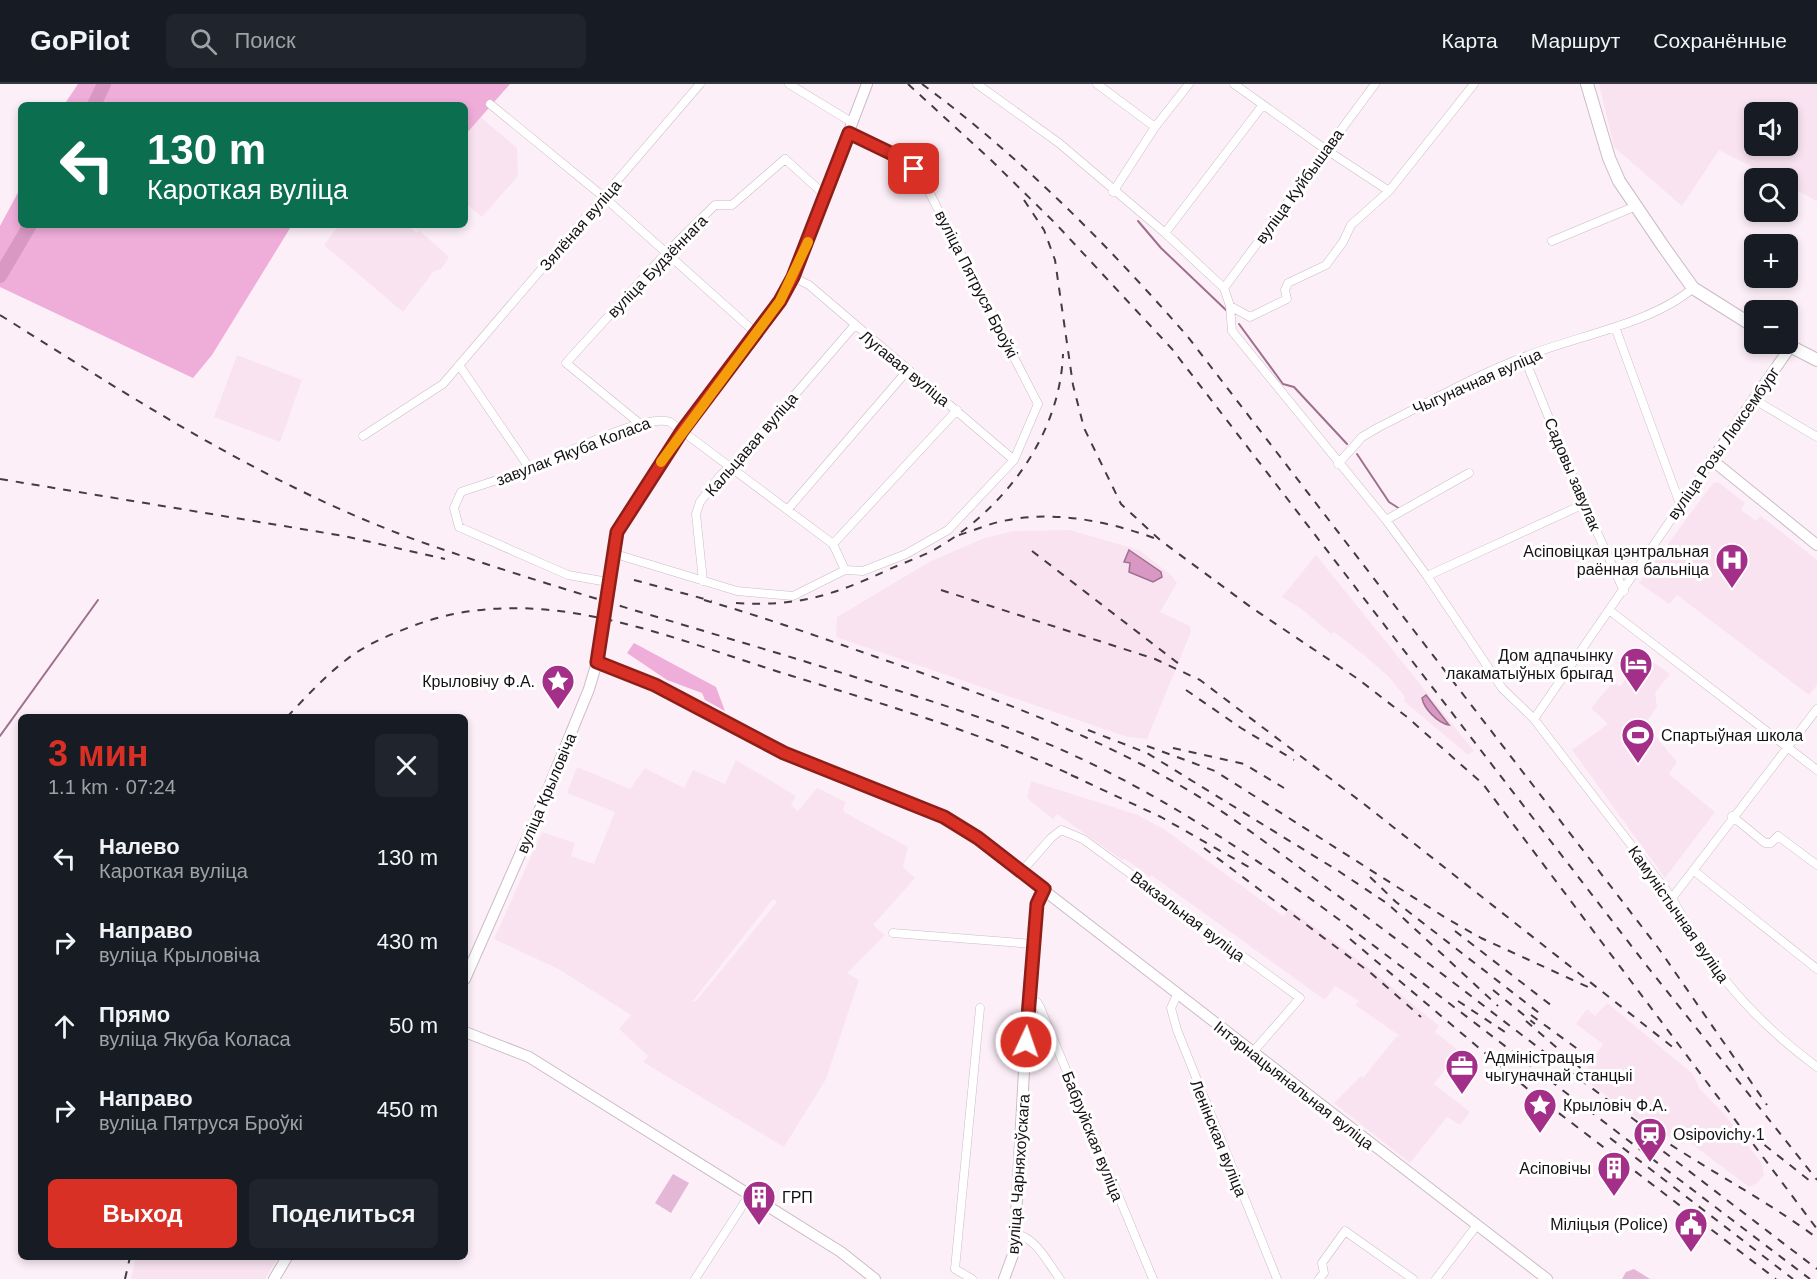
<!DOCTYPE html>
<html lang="ru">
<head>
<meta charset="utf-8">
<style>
	body { margin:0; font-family:Helvetica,sans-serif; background:#20242c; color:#f1f3f6; height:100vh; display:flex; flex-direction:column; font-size:22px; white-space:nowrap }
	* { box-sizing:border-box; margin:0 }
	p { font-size:20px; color:#9ea1a6 }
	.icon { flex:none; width:33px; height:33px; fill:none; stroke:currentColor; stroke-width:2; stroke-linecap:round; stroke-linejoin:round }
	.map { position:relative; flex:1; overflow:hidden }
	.side { position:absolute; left:18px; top:630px; width:450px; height:546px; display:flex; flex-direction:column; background:#171b24; border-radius:9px; box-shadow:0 3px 9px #0003 }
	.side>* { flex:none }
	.banner { position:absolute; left:18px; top:18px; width:450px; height:126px; border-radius:9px; box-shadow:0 3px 9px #0003; background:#0b6e4f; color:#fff; overflow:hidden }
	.buttons { position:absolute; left:1744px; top:18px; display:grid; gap:12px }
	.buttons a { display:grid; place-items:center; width:54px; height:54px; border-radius:9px; background:#171b24; box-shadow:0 3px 9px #0003; font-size:30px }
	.pin { position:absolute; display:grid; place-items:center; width:51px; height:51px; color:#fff; margin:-26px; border-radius:12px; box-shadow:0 3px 9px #0006 }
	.me { position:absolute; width:66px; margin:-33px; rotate:3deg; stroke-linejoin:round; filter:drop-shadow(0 0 4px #0008) }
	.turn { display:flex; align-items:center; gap:21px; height:126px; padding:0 30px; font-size:27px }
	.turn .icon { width:78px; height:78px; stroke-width:2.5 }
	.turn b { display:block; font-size:42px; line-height:51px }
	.round { display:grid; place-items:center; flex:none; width:63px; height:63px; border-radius:9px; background:#20242c }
	.summary { display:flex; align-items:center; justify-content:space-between; height:102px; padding:0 30px }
	h1 { font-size:36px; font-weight:600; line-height:45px; color:#d93025 }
	.cta { display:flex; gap:12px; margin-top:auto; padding:12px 30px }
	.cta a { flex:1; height:69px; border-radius:9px; background:#d93025; color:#fff; font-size:24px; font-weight:600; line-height:69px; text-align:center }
	.cta a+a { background:#20242c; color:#f1f3f6 }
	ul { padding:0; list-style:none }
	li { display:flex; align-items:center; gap:18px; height:84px; padding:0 30px }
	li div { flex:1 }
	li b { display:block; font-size:22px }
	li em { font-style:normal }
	header { display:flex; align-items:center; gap:36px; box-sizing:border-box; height:84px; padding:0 30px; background:#171b24; border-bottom:2px solid #363941 }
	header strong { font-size:28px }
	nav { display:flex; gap:33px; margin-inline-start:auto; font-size:21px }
	.search { width:420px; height:54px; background:#20242c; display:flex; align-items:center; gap:15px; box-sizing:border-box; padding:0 21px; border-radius:9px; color:#9ea1a6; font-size:22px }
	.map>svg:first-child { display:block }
</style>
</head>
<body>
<header>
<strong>GoPilot</strong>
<div class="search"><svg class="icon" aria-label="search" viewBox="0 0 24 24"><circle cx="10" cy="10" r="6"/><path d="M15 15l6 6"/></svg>Поиск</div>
<nav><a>Карта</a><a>Маршрут</a><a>Сохранённые</a></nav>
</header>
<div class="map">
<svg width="1817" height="1195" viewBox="0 0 1817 1195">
	<rect width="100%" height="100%" fill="#fdeff8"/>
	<path fill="#f9e3f1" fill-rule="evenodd" d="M1599 0H1817V117L1788 102V94H1774L1719 66 1682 122 1614 63ZM1755 28H1788V62H1755Z
		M472 26 517 64 518 92 482 133 465 119V35Z
		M339 141H407L417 149 419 146 449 173 441 185 434 187 403 228 324 161Z
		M237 271 302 296 280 358 214 333Z
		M1718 398 1745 419 1741 426 1756 437 1761 432 1817 476V601L1809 611 1677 511 1669 520 1639 499 1713 399Z
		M1070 446 1139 466 1172 492 1177 499 1160 528 1190 542 1191 548 1147 655 1127 653 836 553 837 533 931 477 985 454 1014 447Z
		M1316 471 1474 667 1468 671 1404 617 1405 613 1389 593 1365 572 1334 548 1331 550 1303 526 1282 513Z
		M1642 570 1670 590 1655 609 1657 623 1645 640 1677 678 1669 690 1715 728 1665 794 1572 666 1608 640 1591 624 1614 597 1620 603Z
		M736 676 796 712 791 721 798 727 817 704 846 718 843 725 844 728 908 763 903 783 915 794 873 841 885 851 847 889 859 896 826 995 784 1063 643 978 648 972 619 945 631 931 560 886 494 855 542 748 575 759 571 772 594 780 615 728 567 709 577 683 630 705 645 684 684 704 693 686 725 700ZM773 815 777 818 696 917 692 918Z
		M1031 697 1138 731 1165 746 1283 832 1290 825 1365 881 1439 942 1435 948 1458 966V969L1434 1000 1470 1028 1460 1041 1447 1033 1410 1079 1334 1019 1361 992 1363 994 1396 953 1400 952 1355 921 1359 917 1335 902 1325 916 1151 791 1150 793 1125 775 1122 776 1057 730 1053 735 1027 714Z
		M1607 919 1693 990 1700 1005 1725 1031 1762 1080 1764 1091 1757 1099 1749 1103 1681 1052 1677 1057 1638 1035 1581 993 1603 960 1576 940 1587 925 1595 932Z
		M136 1173H278L265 1195H131Z"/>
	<path fill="#e5b7d6" d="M673 1090 689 1099 671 1129 655 1119Z
		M1634 1185 1650 1195H1622L1626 1188Z"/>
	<path fill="#efadd9" d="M78 0H510L465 51V21H64Z
		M21 103V141H292L212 271 193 294 0 203V142Z
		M634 559 716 603 725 627 705 616 702 609 667 596 627 569Z"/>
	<path fill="#d898c3" stroke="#9e708e" stroke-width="1.5" d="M1129 466 1161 488 1162 493 1153 498 1129 488 1130 479 1124 478Z
		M1426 611 1449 641C1438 639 1424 625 1422 614Z"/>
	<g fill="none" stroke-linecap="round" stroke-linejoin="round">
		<path stroke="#9e708e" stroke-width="2" d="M1138 137 1161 164 1227 227
			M1239 240 1283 300 1294 303 1347 360
			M1357 370 1389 418 1400 425
			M0 652 98 516"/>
		<path stroke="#d898c3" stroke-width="14" d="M94 21 104 0
			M0 192 30 141"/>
		<defs>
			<path id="street" d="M789 0 853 39
				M977 0 1059 59 1165 149 1224 204 1230 222 1232 247 1386 436 1427 492 1502 604 1534 635 1672 814C1710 885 1752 935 1817 983
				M1097 0 1155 43
				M1234 0 1325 65 1389 107
				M490 20 605 114 757 250
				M1113 108 1155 43 1189 0
				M1165 149 1262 22
				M1552 157 1636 122
				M793 193 809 201 1014 376
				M1224 204 1375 0
				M1230 222 1250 233 1287 215 1285 206 1288 199 1326 181 1343 158 1351 141 1389 107 1474 0
				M1615 243 1680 420
				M1524 273 1584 420 1624 507
				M459 281 530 385
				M1755 316 1817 353
				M639 339 566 279 666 169 715 121H732L785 75 826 112
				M363 352 443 300 700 0
				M1338 380 1362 353 1379 343C1427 319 1474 292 1524 273 1575 252 1652 240 1693 204
				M788 425 907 287
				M1386 436 1469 389
				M833 460 957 326
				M612 469 737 507 793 512 845 486 863 487 906 470 948 446 1014 376 1038 320 923 96 905 76 849 49
				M1427 492 1584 420
				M703 497 696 430 700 418 720 392 748 365 854 242
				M608 498 568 491 459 443 454 424 461 408C484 400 508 393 531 384 561 373 642 329 670 338L833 460 845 486
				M1609 526 1817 686
				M1534 635 1712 376
				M1732 732 1765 759H1771L1778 752 1817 781
				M1693 786 1817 885
				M1022 787 1051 754 1061 746 1083 755 1300 914 1253 968
				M1672 814 1817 625
				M893 849 1033 860
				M1177 911 1171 924 1177 946 1277 1195
				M1028 915 1037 918 1040 923 1153 1195
				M1015 1150C1036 1153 1048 1179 1060 1195
				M695 1195 750 1110
				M972 1195 955 1185 980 924
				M1319 1195 1324 1189 1322 1179 1345 1147 1413 1195
				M1436 1195 1477 1141"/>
			<path id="secondary" d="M1791 262 1712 376 1817 461
				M597 578 655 601 785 669 923 723 962 743 1547 1195
				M465 895 537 732 589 605 597 578 617 449 682 347 757 250 793 193 867 0
				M465 948 529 973 841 1168 875 1195
				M274 1195 287 1173
				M1004 1195 1014 1168 1028 915 1037 820 1044 805"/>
			<path id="primary" d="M1587 0 1609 74 1619 97 1663 162 1693 204 1755 243
				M1786 260 1817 276"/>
		</defs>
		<use href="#street" stroke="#cabcc5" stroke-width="9"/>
		<use href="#secondary" stroke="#cabcc5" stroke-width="12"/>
		<use href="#primary" stroke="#cabcc5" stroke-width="14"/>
		<use href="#street" stroke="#fff" stroke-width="8"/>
		<use href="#secondary" stroke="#fff" stroke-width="10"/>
		<use href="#primary" stroke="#fff" stroke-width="12"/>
		<path stroke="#433c41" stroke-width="2" stroke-dasharray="8 8" stroke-linecap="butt" d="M908 0 991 76 1056 140 1172 265 1643 877 1817 1096
			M922 0C1021 73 1108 161 1188 253L1659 865 1767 1021
			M1024 116 1044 146 1055 176 1073 301 1084 344 1121 420 1160 456 1252 524 1358 595 1407 633 1483 700 1817 1145
			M0 231C139 318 275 407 430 461 571 510 716 549 858 594 931 617 1004 639 1073 671 1212 735 1334 831 1454 923 1573 1014 1691 1105 1810 1195
			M0 395 344 452 445 475
			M959 451C973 447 988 440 1003 437 1054 426 1107 437 1154 454
			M1032 467 1183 583
			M634 496 712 517
			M941 506 1155 575 1200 596 1364 720 1675 965
			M704 516C771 535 836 559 902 582 1002 617 1101 654 1193 709 1239 737 1282 771 1326 803 1429 878 1529 958 1632 1034 1691 1078 1758 1110 1817 1154
			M736 519C798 523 834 511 890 485 903 479 918 474 932 467 1002 428 1060 353 1063 270
			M1186 606 1241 644 1294 676
			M287 633C306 613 324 593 346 576 365 561 387 552 410 543 539 493 668 554 792 592 889 622 986 650 1078 694
			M1088 646 1147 669 1340 788 1388 820 1498 922
			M1147 662 1215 687 1446 834 1481 854 1588 903
			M1173 664 1244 680 1284 704
			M1071 691 1161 733 1254 786
			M1204 764 1372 890 1421 933
			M1370 793 1396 818 1543 932
			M1455 847 1552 922
			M1350 855 1530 1007 1776 1195
			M1493 906 1535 940
			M1458 917 1511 952
			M1531 931 1594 977
			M1526 937 1585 988
			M1638 1048 1817 1185
			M1752 1051 1810 1097
			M1610 1054 1793 1195
			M125 1195 130 1173"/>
	</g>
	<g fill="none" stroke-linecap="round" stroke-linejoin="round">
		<defs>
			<path id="route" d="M914 85 905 76 849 49 793 193 780 217 682 347 617 448 597 578 655 601 784 669 944 733 978 754 1044 805 1037 820 1026 958"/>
		</defs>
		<use href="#route" stroke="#8d1f18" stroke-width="15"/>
		<use href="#route" stroke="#d93025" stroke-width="10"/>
		<path stroke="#f59e0b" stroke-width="10" d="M661 378 780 217 808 158"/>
	</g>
	<defs>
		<symbol id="hospital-pin" viewBox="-11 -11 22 30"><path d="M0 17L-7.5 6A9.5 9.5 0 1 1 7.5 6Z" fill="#a42f88" stroke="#fff"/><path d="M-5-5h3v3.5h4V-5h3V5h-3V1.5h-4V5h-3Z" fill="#fff"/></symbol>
		<symbol id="hotel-pin" viewBox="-11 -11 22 30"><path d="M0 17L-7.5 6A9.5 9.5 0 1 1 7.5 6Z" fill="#a42f88" stroke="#fff"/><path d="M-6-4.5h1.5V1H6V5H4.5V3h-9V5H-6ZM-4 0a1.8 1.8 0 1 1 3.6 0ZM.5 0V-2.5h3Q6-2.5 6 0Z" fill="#fff"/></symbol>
		<symbol id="sight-pin" viewBox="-11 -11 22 30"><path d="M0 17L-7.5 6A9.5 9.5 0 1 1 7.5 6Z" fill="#a42f88" stroke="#fff"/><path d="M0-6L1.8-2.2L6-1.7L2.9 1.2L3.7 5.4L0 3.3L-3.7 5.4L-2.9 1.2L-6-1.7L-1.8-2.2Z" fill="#fff"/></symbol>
		<symbol id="stadium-pin" viewBox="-11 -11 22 30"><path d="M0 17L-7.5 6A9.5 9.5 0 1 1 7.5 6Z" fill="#a42f88" stroke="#fff"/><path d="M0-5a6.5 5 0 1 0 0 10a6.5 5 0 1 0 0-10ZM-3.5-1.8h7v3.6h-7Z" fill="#fff"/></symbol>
		<symbol id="office-pin" viewBox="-11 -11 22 30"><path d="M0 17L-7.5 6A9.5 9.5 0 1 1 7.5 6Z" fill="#a42f88" stroke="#fff"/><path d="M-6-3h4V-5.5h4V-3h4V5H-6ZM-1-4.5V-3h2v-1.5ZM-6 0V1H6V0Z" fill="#fff"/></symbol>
		<symbol id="station-pin" viewBox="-11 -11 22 30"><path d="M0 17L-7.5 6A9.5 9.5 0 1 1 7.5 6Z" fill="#a42f88" stroke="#fff"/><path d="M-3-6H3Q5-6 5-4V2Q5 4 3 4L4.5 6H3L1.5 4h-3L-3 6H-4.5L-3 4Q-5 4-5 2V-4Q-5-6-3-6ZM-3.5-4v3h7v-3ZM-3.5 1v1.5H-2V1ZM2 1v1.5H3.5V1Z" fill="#fff"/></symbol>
		<symbol id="building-pin" viewBox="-11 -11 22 30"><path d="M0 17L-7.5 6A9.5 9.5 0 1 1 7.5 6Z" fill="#a42f88" stroke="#fff"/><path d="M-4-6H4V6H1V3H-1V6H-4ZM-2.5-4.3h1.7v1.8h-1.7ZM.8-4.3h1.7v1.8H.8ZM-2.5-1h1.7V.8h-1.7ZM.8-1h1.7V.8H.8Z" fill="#fff"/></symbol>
		<symbol id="civic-pin" viewBox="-11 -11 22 30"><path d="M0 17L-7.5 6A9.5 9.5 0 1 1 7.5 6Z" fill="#a42f88" stroke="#fff"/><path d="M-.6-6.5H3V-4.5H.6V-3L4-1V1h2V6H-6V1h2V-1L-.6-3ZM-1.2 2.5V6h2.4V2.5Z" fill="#fff"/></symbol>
	</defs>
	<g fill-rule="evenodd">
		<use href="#hospital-pin" x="1713" y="457" width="38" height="52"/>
		<use href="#hotel-pin" x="1617" y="561" width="38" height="52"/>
		<use href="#sight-pin" x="539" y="578" width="38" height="52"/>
		<use href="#stadium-pin" x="1619" y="632" width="38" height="52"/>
		<use href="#office-pin" x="1443" y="963" width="38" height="52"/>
		<use href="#sight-pin" x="1521" y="1002" width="38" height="52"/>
		<use href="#station-pin" x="1631" y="1031" width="38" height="52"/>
		<use href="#building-pin" x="1595" y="1065" width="38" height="52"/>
		<use href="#building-pin" x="740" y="1094" width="38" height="52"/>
		<use href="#civic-pin" x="1672" y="1121" width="38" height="52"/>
	</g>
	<g text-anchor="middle" stroke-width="6" stroke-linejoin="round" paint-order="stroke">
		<g font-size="16" fill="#161114" stroke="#fff">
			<text transform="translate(1299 102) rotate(-54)" y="6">вуліца Куйбышава</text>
			<text transform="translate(580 141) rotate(-49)" y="6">Зялёная вуліца</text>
			<text transform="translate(657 182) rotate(-46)" y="6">вуліца Будзённага</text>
			<text transform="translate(977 200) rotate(63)" y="6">вуліца Пятруся Броўкі</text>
			<text transform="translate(905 284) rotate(39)" y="6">Лугавая вуліца</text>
			<text transform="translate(1477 297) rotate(-24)" y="6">Чыгуначная вуліца</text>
			<text transform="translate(1723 359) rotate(-55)" y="6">вуліца Розы Люксембург</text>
			<text transform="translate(751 360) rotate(-49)" y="6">Кальцавая вуліца</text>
			<text transform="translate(573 367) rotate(-21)" y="6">завулак Якуба Коласа</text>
			<text transform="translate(1573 390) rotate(67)" y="6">Садовы завулак</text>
			<text transform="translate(546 709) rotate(-67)" y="6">вуліца Крыловіча</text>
			<text transform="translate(1679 830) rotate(55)" y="6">Камуністычная вуліца</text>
			<text transform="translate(1188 832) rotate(37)" y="6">Вакзальная вуліца</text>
			<text transform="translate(1294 1001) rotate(38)" y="6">Інтэрнацыянальная вуліца</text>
			<text transform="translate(1093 1052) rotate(68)" y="6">Бабруйская вуліца</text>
			<text transform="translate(1219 1054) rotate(68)" y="6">Ленінская вуліца</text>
			<text transform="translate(1018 1090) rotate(-86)" y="6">вуліца Чарняхоўскага</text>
		</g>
		<g font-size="16" fill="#161114" stroke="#fff" text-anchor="end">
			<text x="1709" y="473">Асіповіцкая цэнтральная<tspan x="1709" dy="18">раённая бальніца</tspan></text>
			<text x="1613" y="577">Дом адпачынку<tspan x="1613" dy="18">лакаматыўных брыгад</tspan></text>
			<text x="535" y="603">Крыловічу Ф.А.</text>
			<text x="1661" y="657" text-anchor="start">Спартыўная школа</text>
			<text x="1485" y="979" text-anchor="start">Адміністрацыя<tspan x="1485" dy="18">чыгуначнай станцыі</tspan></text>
			<text x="1563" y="1027" text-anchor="start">Крыловіч Ф.А.</text>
			<text x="1673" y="1056" text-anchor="start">Osipovichy 1</text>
			<text x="1591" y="1090">Асіповічы</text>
			<text x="782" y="1119" text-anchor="start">ГРП</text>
			<text x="1668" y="1146">Міліцыя (Police)</text>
		</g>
	</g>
</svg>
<div class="buttons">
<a><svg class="icon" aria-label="sound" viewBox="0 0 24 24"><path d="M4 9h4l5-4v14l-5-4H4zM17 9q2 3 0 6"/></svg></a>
<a><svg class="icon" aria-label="search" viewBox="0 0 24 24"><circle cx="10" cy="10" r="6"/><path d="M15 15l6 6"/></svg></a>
<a>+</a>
<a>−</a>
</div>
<div class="pin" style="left:914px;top:85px;background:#d93025"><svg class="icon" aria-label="arrive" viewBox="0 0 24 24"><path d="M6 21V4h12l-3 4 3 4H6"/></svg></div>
<svg class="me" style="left:1026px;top:958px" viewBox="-20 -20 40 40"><circle r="17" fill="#d93025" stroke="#fff" stroke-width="3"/><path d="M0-11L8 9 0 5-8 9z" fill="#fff"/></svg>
<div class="banner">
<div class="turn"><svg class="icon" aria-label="left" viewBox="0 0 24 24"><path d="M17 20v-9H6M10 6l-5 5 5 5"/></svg><div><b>130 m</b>Кароткая вуліца</div></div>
</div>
<section class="side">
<div class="summary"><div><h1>3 мин</h1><p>1.1 km · 07:24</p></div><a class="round"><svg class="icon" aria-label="close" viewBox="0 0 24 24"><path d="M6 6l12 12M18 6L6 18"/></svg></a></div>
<ul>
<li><svg class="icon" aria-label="left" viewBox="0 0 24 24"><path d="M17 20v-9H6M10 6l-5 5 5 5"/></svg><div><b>Налево</b><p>Кароткая вуліца</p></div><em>130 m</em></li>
<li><svg class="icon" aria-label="right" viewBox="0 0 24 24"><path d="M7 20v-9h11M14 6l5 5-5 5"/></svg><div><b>Направо</b><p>вуліца Крыловіча</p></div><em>430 m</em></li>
<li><svg class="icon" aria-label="ahead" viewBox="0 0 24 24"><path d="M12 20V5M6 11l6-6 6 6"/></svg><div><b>Прямо</b><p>вуліца Якуба Коласа</p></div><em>50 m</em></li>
<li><svg class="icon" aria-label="right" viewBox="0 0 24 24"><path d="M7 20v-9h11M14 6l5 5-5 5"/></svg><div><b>Направо</b><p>вуліца Пятруся Броўкі</p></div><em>450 m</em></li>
</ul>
<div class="cta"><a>Выход</a><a>Поделиться</a></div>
</section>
</div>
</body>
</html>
